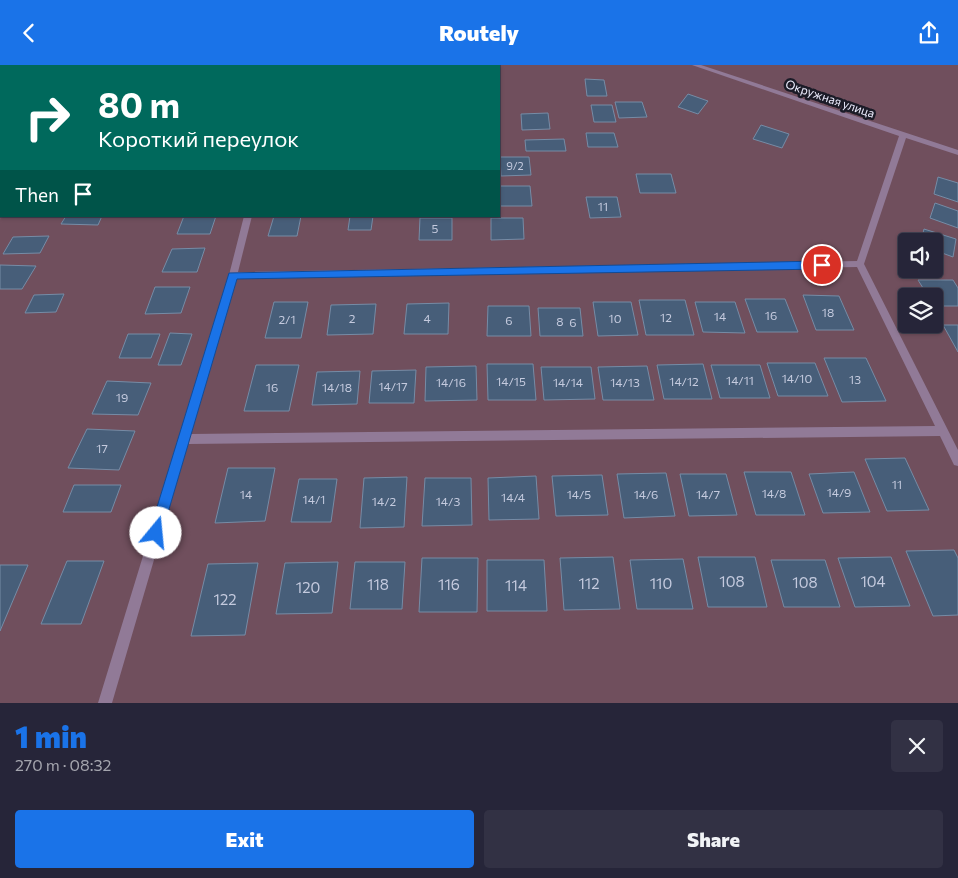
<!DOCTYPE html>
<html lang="en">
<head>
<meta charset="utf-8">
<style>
	body { margin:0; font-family:Commissioner,sans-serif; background:#323144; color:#f1f3f6; height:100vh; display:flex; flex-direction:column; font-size:19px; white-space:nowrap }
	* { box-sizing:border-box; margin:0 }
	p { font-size:16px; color:#a4a5ae }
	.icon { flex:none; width:28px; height:28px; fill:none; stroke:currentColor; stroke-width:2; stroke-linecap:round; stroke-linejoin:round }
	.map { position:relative; height:638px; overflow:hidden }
	.panel { display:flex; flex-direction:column; background:#262539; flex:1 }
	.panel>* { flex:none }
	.top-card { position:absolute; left:0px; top:0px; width:500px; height:152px; box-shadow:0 1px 4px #0004,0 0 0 1px #424253; background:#00695c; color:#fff; overflow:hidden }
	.controls { position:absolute; left:898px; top:168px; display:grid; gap:10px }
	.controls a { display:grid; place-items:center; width:45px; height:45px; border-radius:5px; background:#262539; box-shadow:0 1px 4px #0004,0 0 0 1px #424253; font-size:25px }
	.pin { position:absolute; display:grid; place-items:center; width:42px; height:42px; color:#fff; margin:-21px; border:2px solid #fff; border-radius:50%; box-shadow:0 1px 5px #0007 }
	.me { position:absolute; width:55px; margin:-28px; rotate:17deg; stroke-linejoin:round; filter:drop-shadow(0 0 4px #0008) }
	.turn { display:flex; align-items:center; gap:18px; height:105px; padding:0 15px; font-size:22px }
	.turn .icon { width:65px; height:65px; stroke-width:2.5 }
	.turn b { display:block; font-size:35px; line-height:42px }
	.then { display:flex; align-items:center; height:48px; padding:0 15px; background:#0003; gap:10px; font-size:19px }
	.round { display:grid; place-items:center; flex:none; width:52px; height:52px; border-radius:5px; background:#323144 }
	.head { display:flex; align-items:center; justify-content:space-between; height:85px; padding:0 15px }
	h1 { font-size:30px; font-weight:800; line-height:38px; color:#1a73e8 }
	.action { display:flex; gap:10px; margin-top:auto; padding:10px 15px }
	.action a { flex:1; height:58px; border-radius:5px; background:#1a73e8; color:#fff; font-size:20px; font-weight:800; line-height:58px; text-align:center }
	.action a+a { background:#323144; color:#f1f3f6 }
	header { display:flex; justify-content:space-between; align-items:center; height:65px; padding:0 15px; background:#1a73e8; color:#fff; font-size:22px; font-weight:800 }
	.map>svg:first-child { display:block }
</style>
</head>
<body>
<header><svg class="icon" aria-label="back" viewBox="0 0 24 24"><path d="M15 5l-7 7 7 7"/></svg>Routely<svg class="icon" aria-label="share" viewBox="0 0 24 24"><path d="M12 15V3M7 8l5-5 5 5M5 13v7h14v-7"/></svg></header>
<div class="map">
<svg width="958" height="638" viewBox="0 0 958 638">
	<rect width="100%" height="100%" fill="#32314c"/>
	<path fill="#704f5d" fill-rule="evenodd" d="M97 0H958V638H0V142L1 151H499V1ZM906 176H934V204H906ZM906 231H934V259H906Z"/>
	<path fill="#795665" d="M0 0H110L1 1 2 151 0 155Z"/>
	<path fill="#475e79" stroke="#768ca6" d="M585 14 604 15 607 31H587Z
		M688 29 708 36 698 49 678 42Z
		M615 37H642L647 52 619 53Z
		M591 40H612L616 57H594Z
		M548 48 550 64 522 65 521 49Z
		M761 60 789 69 782 83 753 74Z
		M586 68H614L618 82H588Z
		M564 74 566 86H526L525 75Z
		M500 92H529L531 110 501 111Z
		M636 109H671L676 128H640Z
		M938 112 958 118V137L934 129Z
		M500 121H530L532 141H500Z
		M586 132H617L621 152 590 153Z
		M935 138 958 146V163L930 153Z
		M66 151H102L98 160 61 159Z
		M184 151H216L210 169H177Z
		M274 151H301L297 171H268Z
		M350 151H373L371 165H348Z
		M420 153H452V175H419Z
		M491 153H523L524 174 491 175Z
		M924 164 956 174 953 192 934 185V176H921Z
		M49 171 40 188 3 189 13 172Z
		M205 183 197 207H162L172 184Z
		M0 200 36 201 22 224H0Z
		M918 215H953L958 223V241H934V231H928Z
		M155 222H190L181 248 145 249Z
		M64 229 56 247 25 248 34 230Z
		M803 230 839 231 854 265H816Z
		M745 234H785L798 267H757Z
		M639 235H685L694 270H646Z
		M274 237H308L301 273H265Z
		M593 237H631L638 270 598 271Z
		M695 237H735L745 268 703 267Z
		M449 238 448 269H404L407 239Z
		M376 239 373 269 327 270 331 240Z
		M488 241H529L531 271H487Z
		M538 243H580L583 271H540Z
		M943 260H958V287Z
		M170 268 192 269 181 300H158Z
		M128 269H160L151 293H119Z
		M824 293H866L886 336 842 337Z
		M767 298H815L828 331H778Z
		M487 299H533L536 335H488Z
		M703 299 712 334H664L657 300Z
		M256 300H299L289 346H244Z
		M711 300H760L770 333H720Z
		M476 301 477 335 425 336 426 302Z
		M647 301 654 335H603L598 302Z
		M541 302H591L595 334 544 335Z
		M416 305 414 338H369L372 306Z
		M360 306 357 339 312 340 317 307Z
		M107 316 151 318 138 350 92 349Z
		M87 364 135 366 119 405 68 403Z
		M905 393 929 445 887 446 865 394Z
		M228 403H275L265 456 215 458Z
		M744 407H791L805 450H756Z
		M854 407 870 447 823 448 809 409Z
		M666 408 675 451 624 453 617 409Z
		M680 409H726L737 450 689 451Z
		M602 410 608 450 556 451 552 411Z
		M536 411 539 454 489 455 488 413Z
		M407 412 404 462 360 463 364 413Z
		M425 413H471L472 460 422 461Z
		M299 414H337L331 457H291Z
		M74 420H121L111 447H63Z
		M954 485 958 493V550L933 551 906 486Z
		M613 492 620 544 564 545 560 493Z
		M698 492H755L767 542H708Z
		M891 492 910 541 855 542 838 493Z
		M422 493H478L477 547H419Z
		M683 494 693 544H637L630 495Z
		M487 495H544L547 546H487Z
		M771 495H825L840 542H784Z
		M67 496H104L81 559H41Z
		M338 497 332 548 276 549 285 498Z
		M355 497H405L402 544H350Z
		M258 498 245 570 191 571 208 499Z
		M0 500H28L0 566Z"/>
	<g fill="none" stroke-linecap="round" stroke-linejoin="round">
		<path fill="#917a97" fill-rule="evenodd" d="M80 0H86V1H80Z
			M321 0H492L321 1Z
			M692 0H701L958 85V90L906 73 864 199 958 385V401L954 400 940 371 188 379 112 638H98L229 210 244 151H252L238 207 857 196 899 71ZM857 202 935 361 191 369 236 213Z
			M1 112V119L0 120V113Z"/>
	</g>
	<path fill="#1a73e8" stroke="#114b97" d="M822 196 827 200 822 204 237 214 162 468 160 473 156 475 151 473 149 468 229 208Z"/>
	<g text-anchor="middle" stroke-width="5" stroke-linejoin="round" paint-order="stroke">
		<g font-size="11" fill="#c4cade">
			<text x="515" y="105">9/2</text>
		</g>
		<g font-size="12" fill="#eef" stroke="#1b1b27">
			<text transform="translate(830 34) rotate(19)" y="4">Окружная улица</text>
		</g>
		<g font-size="12" fill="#c4cade">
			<text x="603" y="146">11</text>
			<text x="435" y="168">5</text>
			<text x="828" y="252">18</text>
			<text x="771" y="255">16</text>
			<text x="720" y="256">14</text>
			<text x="666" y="257">12</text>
			<text x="352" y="258">2</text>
			<text x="427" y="258">4</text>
			<text x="615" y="258">10</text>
			<text x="287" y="259">2/1</text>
			<text x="509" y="260">6</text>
			<text x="560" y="261">8</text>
			<text x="573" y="262">6</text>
			<text x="797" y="318">14/10</text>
			<text x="855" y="319">13</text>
			<text x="740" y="320">14/11</text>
			<text x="511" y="321">14/15</text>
			<text x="684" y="321">14/12</text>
			<text x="451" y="322">14/16</text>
			<text x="568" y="322">14/14</text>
			<text x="625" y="322">14/13</text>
			<text x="393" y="326">14/17</text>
			<text x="272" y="327">16</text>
			<text x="337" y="327">14/18</text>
			<text x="122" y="337">19</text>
			<text x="102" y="388">17</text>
			<text x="897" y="424">11</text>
			<text x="839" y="432">14/9</text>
			<text x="774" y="433">14/8</text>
			<text x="246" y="434">14</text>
			<text x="579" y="434">14/5</text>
			<text x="646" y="434">14/6</text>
			<text x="708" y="434">14/7</text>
			<text x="513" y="437">14/4</text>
			<text x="314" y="439">14/1</text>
			<text x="384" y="441">14/2</text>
			<text x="448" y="441">14/3</text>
		</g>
		<g font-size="15" fill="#c4cade">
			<text x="732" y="522">108</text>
			<text x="873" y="522">104</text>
			<text x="805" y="523">108</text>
			<text x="589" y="524">112</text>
			<text x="661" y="524">110</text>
			<text x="378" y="525">118</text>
			<text x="449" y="525">116</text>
			<text x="516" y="526">114</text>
			<text x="308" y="528">120</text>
			<text x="225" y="540">122</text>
		</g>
	</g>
</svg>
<div class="controls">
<a><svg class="icon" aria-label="sound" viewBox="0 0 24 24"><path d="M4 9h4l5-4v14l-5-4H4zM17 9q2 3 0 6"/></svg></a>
<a><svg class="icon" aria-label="layers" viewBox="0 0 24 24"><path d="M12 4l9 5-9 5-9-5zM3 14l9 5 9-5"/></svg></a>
</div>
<div class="pin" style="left:822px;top:200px;background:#d93025"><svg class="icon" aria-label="arrive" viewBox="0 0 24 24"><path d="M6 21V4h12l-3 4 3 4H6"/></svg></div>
<svg class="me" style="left:156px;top:468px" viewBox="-20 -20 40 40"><circle r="19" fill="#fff"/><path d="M0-13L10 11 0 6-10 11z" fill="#1a73e8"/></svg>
<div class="top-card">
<div class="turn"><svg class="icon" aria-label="right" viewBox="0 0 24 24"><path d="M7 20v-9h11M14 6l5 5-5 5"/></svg><div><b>80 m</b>Короткий переулок</div></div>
<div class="then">Then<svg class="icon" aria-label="arrive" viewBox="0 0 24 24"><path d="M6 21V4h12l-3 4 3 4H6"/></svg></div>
</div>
</div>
<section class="panel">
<div class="head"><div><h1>1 min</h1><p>270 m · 08:32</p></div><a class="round"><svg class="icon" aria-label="close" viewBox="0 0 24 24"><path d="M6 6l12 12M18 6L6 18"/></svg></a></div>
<div class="action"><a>Exit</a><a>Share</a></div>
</section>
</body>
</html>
